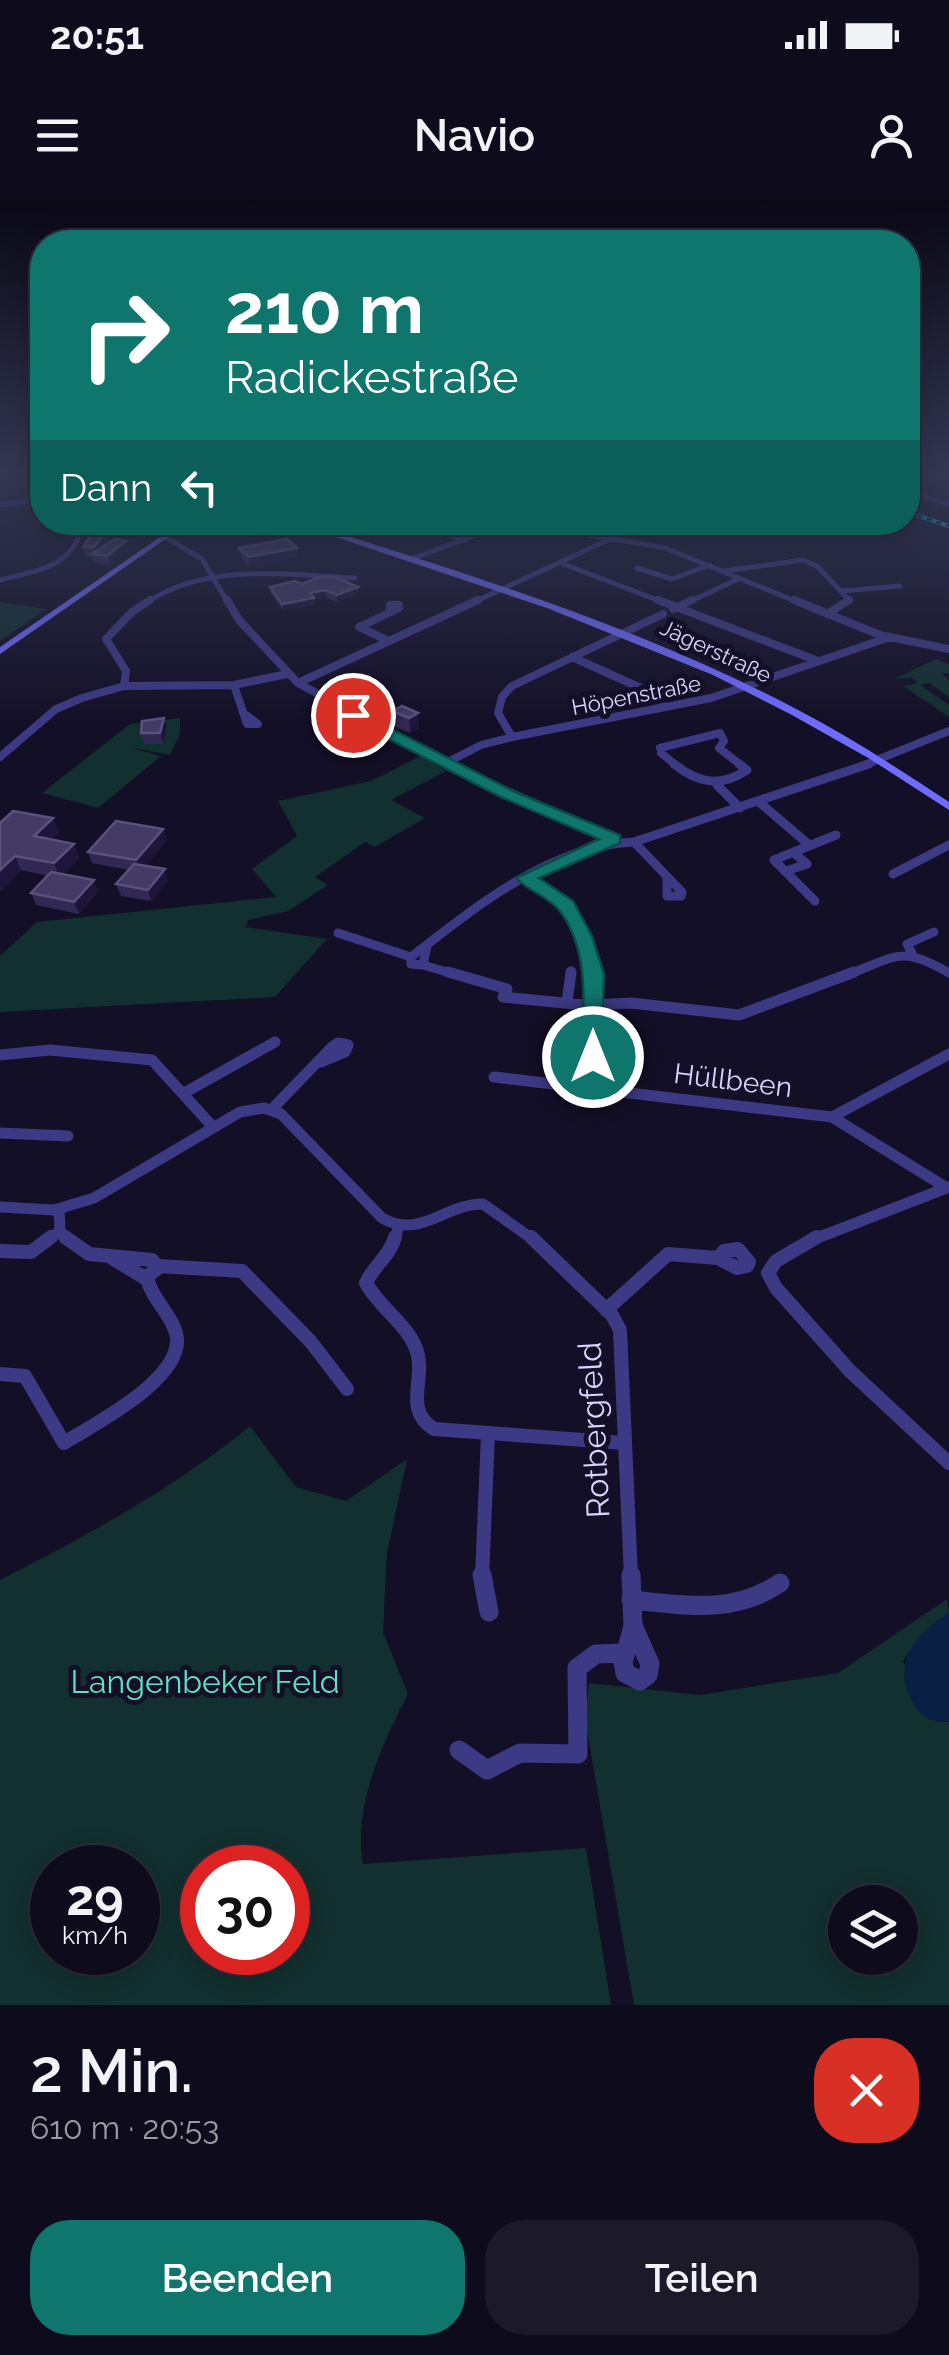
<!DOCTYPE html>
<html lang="de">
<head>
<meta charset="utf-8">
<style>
	body { margin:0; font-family:Raleway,sans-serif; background:#1c1929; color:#f1f3f6; height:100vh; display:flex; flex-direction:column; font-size:38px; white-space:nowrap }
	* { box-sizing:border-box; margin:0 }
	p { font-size:32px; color:#9b9ba3 }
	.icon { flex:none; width:55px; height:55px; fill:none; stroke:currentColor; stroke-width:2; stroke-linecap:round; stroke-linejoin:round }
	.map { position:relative; height:1805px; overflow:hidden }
	.sheet { display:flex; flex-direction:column; background:#0e0b1c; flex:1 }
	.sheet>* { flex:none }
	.hud { position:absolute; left:30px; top:30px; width:890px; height:305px; border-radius:40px; box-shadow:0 5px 25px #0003,0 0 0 2px #2e2b3b; background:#0f766e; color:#fff; overflow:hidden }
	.tools { position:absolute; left:828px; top:1685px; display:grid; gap:20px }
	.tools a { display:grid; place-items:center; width:90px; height:90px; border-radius:50%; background:#0e0b1c; box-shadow:0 5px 25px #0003,0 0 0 2px #2e2b3b; font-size:50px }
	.speed { position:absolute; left:30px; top:1645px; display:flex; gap:20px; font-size:50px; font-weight:700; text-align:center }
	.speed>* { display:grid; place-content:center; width:130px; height:130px; border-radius:50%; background:#0e0b1c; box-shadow:0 5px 25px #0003,0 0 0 2px #2e2b3b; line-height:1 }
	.speed small { font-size:25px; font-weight:400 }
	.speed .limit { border:15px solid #d22; background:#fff; color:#111 }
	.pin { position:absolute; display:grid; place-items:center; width:85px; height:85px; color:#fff; margin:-42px; border:5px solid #fff; border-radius:50%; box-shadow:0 2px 10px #0007 }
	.me { position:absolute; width:110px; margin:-55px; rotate:0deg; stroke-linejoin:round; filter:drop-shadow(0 0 8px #0008) }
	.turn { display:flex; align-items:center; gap:35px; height:210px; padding:0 30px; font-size:45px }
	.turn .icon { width:130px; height:130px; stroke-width:2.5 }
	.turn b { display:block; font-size:70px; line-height:85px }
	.then { display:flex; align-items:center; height:95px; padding:0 30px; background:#0003; gap:20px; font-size:38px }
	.round { display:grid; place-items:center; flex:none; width:105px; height:105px; border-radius:40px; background:#1c1929 }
	.headline { display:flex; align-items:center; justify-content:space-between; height:170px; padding:0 30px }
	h1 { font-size:60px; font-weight:600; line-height:75px }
	.action { display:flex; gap:20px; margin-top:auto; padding:20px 30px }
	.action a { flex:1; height:115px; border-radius:40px; background:#0f766e; color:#fff; font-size:40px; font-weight:600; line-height:115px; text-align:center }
	.action a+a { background:#1c1929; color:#f1f3f6 }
	.status { display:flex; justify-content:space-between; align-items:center; height:70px; padding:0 50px; background:#0e0b1c; direction:ltr }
	.status svg { height:28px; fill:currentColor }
	header { display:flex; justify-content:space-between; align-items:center; height:130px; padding:0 30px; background:#0e0b1c; font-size:45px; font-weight:600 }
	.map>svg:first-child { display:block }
</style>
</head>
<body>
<div class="status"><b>20:51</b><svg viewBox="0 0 49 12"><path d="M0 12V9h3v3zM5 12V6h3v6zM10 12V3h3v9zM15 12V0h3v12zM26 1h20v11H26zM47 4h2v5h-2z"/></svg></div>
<header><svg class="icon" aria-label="menu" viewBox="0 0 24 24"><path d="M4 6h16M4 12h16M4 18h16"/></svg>Navio<svg class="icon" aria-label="person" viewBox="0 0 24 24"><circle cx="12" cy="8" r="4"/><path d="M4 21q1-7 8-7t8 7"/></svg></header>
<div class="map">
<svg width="949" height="1805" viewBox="0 0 949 1805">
	<rect width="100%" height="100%" fill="#130f26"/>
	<path fill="#12302f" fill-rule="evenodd" d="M0 402 46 409 0 441Z
		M936 459 949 464V473L942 474 949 480V497L929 483 920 485 949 505V517L903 486 918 483 912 478 894 479Z
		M180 518V534L170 555 129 547 161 556 98 608 42 593 130 524Z
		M420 556 446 571 391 600 425 618 375 647 365 642 315 677 328 685 288 711 248 720 246 727 327 739 275 797 0 812V756L37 722 276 697 252 669 297 636 278 601 371 581Z
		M250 1226 296 1287 346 1301 407 1259 387 1353 383 1432 408 1494C382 1544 353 1606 363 1664L586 1648 611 1805H0V1380C88 1335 173 1289 250 1226ZM52 1668H138V1752H52ZM202 1668H288V1752H202Z
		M947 1399 949 1412 919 1438 903 1461 936 1521 949 1522V1805H634L585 1518 589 1483 700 1495 838 1473ZM845 1702H900V1758H845Z"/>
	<path fill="#0a1f44" d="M949 1412V1522C941 1519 933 1522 926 1518 919 1514 914 1505 911 1499 891 1461 918 1433 949 1412Z"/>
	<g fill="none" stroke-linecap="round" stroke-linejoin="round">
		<path stroke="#0a1f44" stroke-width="2.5" d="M908 276 949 286"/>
		<path stroke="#3d3a85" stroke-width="5" d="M928 273 949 278
			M908 291 949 304
			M0 305 42 299
			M408 322 465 340
			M514 322 665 348 800 403
			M165 337 202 359 228 403
			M412 359 510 322
			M561 363 665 403
			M637 368 672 379 710 365
			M724 371 803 360 817 366 850 401 847 403
			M0 380C36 371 78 366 82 322
			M842 391 900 386
			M146 403C207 362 286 375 355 378
			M472 403 608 340 661 322
			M687 403 740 378"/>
		<path stroke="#3d3a85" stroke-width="8" d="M227 400 239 420 298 483 450 566
			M658 400 818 461
			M794 400 880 435 949 449
			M390 405H399V408L389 413Z
			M673 409 692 400
			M827 414 849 400
			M389 441 359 427 389 413
			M572 457 643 489 664 507
			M298 483 478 400
			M234 485 247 524H258L246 515
			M124 486 126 471 106 439 132 412 150 400
			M512 537 498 513 502 497 512 486 663 414
			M660 548 720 533 724 541 719 548 742 566
			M661 553 677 566
			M0 557 56 509 82 498 124 486 234 485 287 474
			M446 563 481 545 512 537 711 498 890 437
			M862 566 949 531"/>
		<path stroke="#3d3a85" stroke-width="9" d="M445 564 614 639
			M674 564C698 583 720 588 747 570L739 564
			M717 585 740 608
			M759 602 807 643
			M634 642 682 692 681 696H667V678
			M786 671 807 664 795 654
			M893 674 949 645
			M525 678C574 710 579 717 594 775
			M815 701 774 660 836 635
			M338 733 411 757
			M427 746 423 765 411 764V757C474 708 551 645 634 642L869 564
			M912 753 907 744 934 732
			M423 765 457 775
			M847 775C897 756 901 745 949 773"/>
		<path stroke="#3d3a85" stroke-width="11" d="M448 772 507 789 503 797 585 805
			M567 803 571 772
			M593 805 631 803 739 815 854 772
			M0 855 50 850 152 860 213 927
			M494 877 832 917 947 988
			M576 886 593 857V772
			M184 893 275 842
			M272 909 332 847 338 843 348 845 345 852 321 862
			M832 917 949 854
			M0 933 68 936
			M0 1007 54 1010 94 998 240 912 264 908 281 914 382 1018C420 1040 444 1004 483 1004L534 1040
			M59 1009 60 1031 67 1040
			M48 1040 60 1031
			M395 1040 398 1028
			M812 1040 949 987"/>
		<path stroke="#3d3a85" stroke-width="14" d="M65 1037 89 1054 152 1060 158 1068 145 1078 112 1058
			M395 1037C390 1056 374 1065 366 1083 380 1109 411 1126 418 1155 424 1183 404 1210 434 1229L625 1243
			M531 1037 612 1115 620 1130 631 1377
			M817 1037 776 1061 768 1073 776 1088 850 1171 949 1263
			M738 1049 749 1062 747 1066 737 1068 718 1058 724 1051Z
			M0 1051 31 1052 51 1037
			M158 1066 242 1071 311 1142 347 1189
			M606 1110 668 1054 718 1058
			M0 1174 25 1176 64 1243C94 1224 188 1177 176 1133 171 1113 152 1100 147 1078
			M482 1377 488 1234"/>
		<path stroke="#3d3a85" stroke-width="19" d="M482 1375 489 1412
			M631 1375 633 1426
			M631 1400C684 1405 733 1415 780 1383
			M633 1426 650 1464 648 1475 640 1481 625 1473 623 1462Z
			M459 1550 487 1570 520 1553 578 1554 577 1468 596 1454 625 1453"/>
		<path fill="#6f6bff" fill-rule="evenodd" d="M182 322H190L0 454V447Z
			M291 322H303C472 375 643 428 800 511 852 538 900 570 949 602V610L870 559 792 515 713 475 547 408Z"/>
		<defs>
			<path id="rail" d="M908 312 949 326"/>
		</defs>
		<use href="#rail" stroke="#00e5ff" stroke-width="4"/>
		<use href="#rail" stroke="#130f26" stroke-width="2.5" stroke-dasharray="5" stroke-linecap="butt"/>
	</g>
	<path fill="#312854" d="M106 331 108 341 105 346 126 341 128 350 110 365 94 363 92 357H86L83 347Z
		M239 348 298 357 250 367 241 358Z
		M270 387H358L359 393 337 402 326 397 314 399 315 405 283 410 271 394Z
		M402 506 419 528 410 533 394 526 393 511Z
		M167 529 163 544H144L141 533Z
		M53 618 59 632 51 640 74 644 79 658 64 674 98 692 79 714 36 705 31 693 48 676 21 670 2 690 0 689V623Z
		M167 640 145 666 168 681 151 701 121 696 116 684 129 670 92 663 88 652Z"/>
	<path fill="#1d163a" d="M106 331 108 341 97 357 94 347Z
		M126 341 128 350 110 365 107 356Z
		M297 348 298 357 250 367 248 357Z
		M358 387 359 393 337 402V395Z
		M325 390 326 397 314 399 315 405 283 410 282 404 310 393Z
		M418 513 419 528 410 533 409 518Z
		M164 518 167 529 163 544 160 533Z
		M53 618 59 632 40 651 34 636Z
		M163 629 167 640 140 672 136 660Z
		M74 644 79 658 60 678 54 663Z
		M15 656 21 670 2 690 0 685V670Z
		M165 669 168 681 151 701 148 690Z
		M94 680 98 692 79 714 74 702Z"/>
	<path fill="#433a66" stroke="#5a527e" stroke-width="2.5" d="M94 331H106L94 347H83Z
		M115 339 126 341 107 356 92 354Z
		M287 339 297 348 248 357 239 348Z
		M320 377H335L358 387 337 395 325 390 310 393 314 398 282 404 270 387 295 381 302 384Z
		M402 506 418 513 409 518 393 511Z
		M164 518 160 533H141L142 521Z
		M13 611 53 618 34 636 74 644 54 663 15 656 0 670V623Z
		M116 621 163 629 136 660 88 652Z
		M134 664 165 669 148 690 116 684Z
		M51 672 94 680 74 702 31 693Z"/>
	<linearGradient id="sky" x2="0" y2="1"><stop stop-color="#0a0815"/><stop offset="0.52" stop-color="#333752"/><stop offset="1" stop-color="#333752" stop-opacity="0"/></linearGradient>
	<rect width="949" height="525" fill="url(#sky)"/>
	<path fill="#0f766e" stroke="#0a4d48" stroke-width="2.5" d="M348 512H358L513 591 620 635V643L539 678 573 701 592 736 604 774 601 863 593 865 582 857C583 809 591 753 560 711 549 697 528 691 516 678L599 639 501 597 348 518Z"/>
	<g text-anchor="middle" stroke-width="10" stroke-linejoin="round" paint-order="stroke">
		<g font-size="22" fill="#d9d4ff" stroke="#130f26">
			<text transform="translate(716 451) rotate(25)" y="8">Jägerstraße</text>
			<text transform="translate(636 495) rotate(-11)" y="8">Höpenstraße</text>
		</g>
		<g font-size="28" fill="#d9d4ff" stroke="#130f26">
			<text transform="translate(733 880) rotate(7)" y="10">Hüllbeen</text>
		</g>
		<g font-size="32" fill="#d9d4ff" stroke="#130f26">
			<text transform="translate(594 1230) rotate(-93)" y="11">Rotbergfeld</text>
		</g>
		<g font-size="32" fill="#5fe0c0" stroke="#130f26">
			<text x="205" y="1493">Langenbeker Feld</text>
		</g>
	</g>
</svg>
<div class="tools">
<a><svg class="icon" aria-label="layers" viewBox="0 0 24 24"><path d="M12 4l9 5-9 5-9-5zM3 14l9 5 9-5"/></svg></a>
</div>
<div class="speed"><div>29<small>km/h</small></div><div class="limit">30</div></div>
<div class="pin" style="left:353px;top:515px;background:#d93025"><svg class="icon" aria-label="arrive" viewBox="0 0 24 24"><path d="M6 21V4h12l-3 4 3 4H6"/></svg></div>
<svg class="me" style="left:593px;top:857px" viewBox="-20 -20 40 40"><circle r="17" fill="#0f766e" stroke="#fff" stroke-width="3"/><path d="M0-11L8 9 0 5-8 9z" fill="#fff"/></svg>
<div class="hud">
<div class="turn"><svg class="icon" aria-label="right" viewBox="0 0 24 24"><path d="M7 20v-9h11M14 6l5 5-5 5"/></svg><div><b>210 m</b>Radickestraße</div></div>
<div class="then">Dann<svg class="icon" aria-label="left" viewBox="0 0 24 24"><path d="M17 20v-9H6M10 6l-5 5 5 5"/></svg></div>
</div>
</div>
<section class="sheet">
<div class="headline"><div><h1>2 Min.</h1><p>610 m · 20:53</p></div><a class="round" style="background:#d93025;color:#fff"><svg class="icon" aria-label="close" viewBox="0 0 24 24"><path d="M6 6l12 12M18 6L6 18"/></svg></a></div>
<div class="action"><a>Beenden</a><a>Teilen</a></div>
</section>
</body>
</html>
